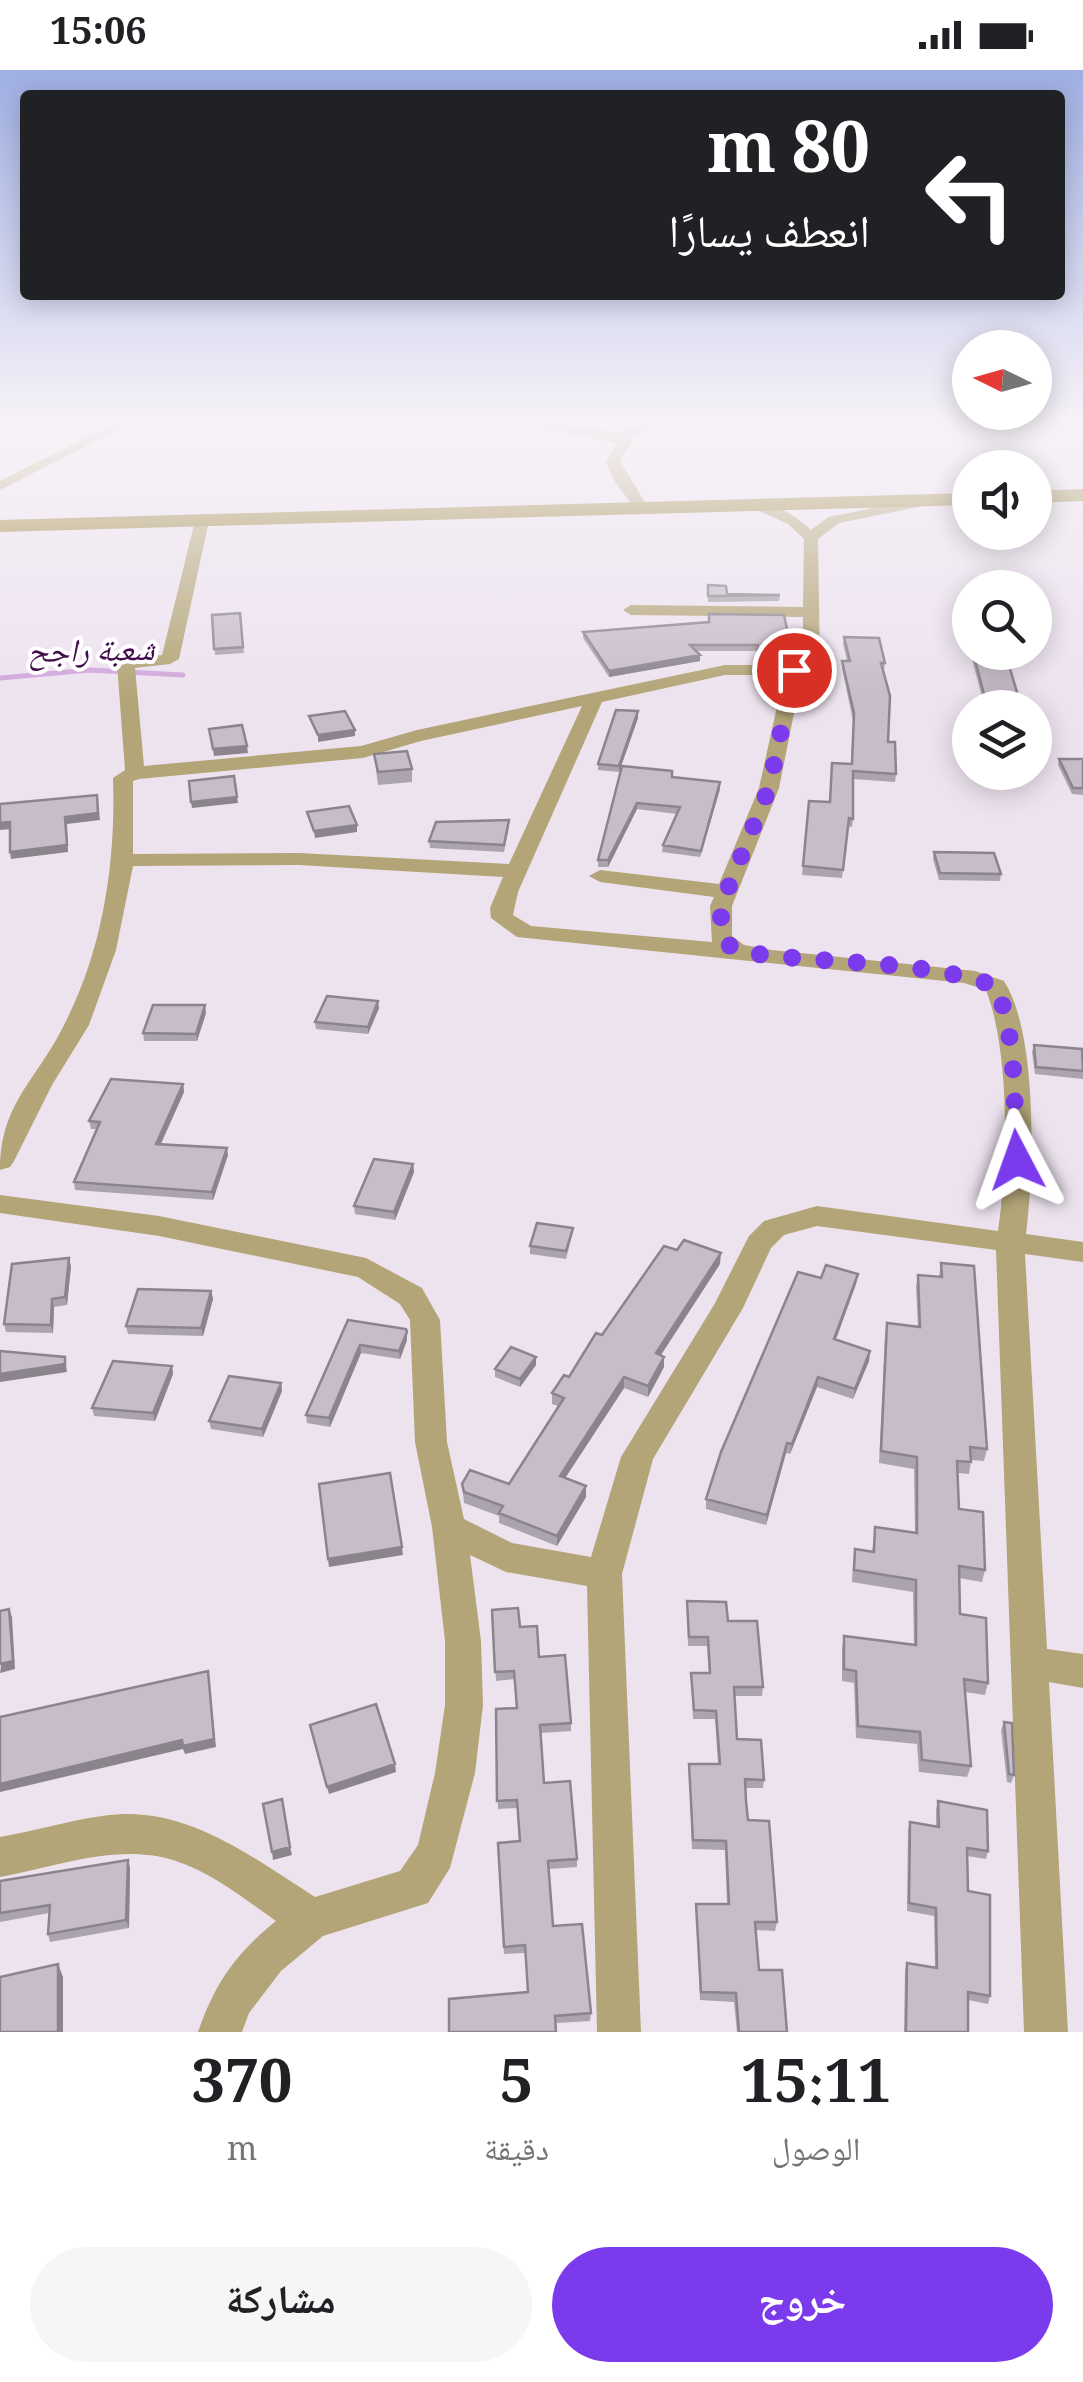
<!DOCTYPE html>
<html lang="ar">
<head>
<meta charset="utf-8">
<style>
	body { margin:0; font-family:Georgia,"Noto Naskh Arabic",serif; background:#f6f6f6; color:#202124; direction:rtl; height:100vh; display:flex; flex-direction:column; font-size:38px; white-space:nowrap }
	* { box-sizing:border-box; margin:0 }
	p { font-size:32px; color:#757577 }
	.icon { flex:none; width:55px; height:55px; fill:none; stroke:currentColor; stroke-width:2; stroke-linecap:round; stroke-linejoin:round }
	.map { position:relative; height:1962px; overflow:hidden; direction:ltr }
	.panel { display:flex; flex-direction:column; background:#fff; flex:1 }
	.panel>* { flex:none }
	.banner { position:absolute; left:20px; top:20px; width:1045px; height:210px; border-radius:10px; box-shadow:0 5px 25px #0003; direction:rtl; background:#202124; color:#fff; overflow:hidden }
	.needle { width:65px; rotate:275deg }
	.tools { position:absolute; left:952px; top:260px; display:grid; gap:20px }
	.tools a { display:grid; place-items:center; width:100px; height:100px; border-radius:50%; background:#fff; box-shadow:0 5px 25px #0003; font-size:50px }
	.pin { position:absolute; display:grid; place-items:center; width:85px; height:85px; color:#fff; margin:-42px; border:5px solid #fff; border-radius:50%; box-shadow:0 2px 10px #0007 }
	.me { position:absolute; width:110px; margin:-55px; rotate:356deg; stroke-linejoin:round; filter:drop-shadow(0 0 8px #0008) }
	.turn { display:flex; align-items:center; gap:35px; height:210px; padding:0 30px; font-size:45px }
	.turn .icon { width:130px; height:130px; stroke-width:2.5 }
	.turn b { display:block; font-size:70px; line-height:85px }
	.eta { display:flex; justify-content:space-evenly; align-items:center; height:170px; text-align:center }
	.eta b { font-size:60px; font-weight:700; line-height:70px }
	.action { display:flex; gap:20px; margin-top:auto; padding:20px 30px }
	.action a { flex:1; height:115px; border-radius:60px; background:#7c3aed; color:#fff; font-size:40px; font-weight:700; line-height:115px; text-align:center }
	.action a+a { background:#f6f6f6; color:#202124 }
	.status { display:flex; justify-content:space-between; align-items:center; height:70px; padding:0 50px; background:#fff; direction:ltr }
	.status svg { height:28px; fill:currentColor }
	.map>svg:first-child { display:block }
</style>
</head>
<body>
<div class="status"><b>15:06</b><svg viewBox="0 0 49 12"><path d="M0 12V9h3v3zM5 12V6h3v6zM10 12V3h3v9zM15 12V0h3v12zM26 1h20v11H26zM47 4h2v5h-2z"/></svg></div>
<div class="map">
<svg width="1083" height="1962" viewBox="0 0 1083 1962">
	<rect width="100%" height="100%" fill="#ede3ef"/>
	<g fill="none" stroke-linecap="round" stroke-linejoin="round">
		<path stroke="#d2a8db" stroke-width="5" d="M0 608 90 600 183 605"/>
		<path fill="#b3a577" fill-rule="evenodd" d="M119 351H135L0 420V411Z
			M503 351H539L621 362 650 351H668L629 368 632 371 620 391 649 439 637 442 614 410 606 391 617 373Z
			M923 428 930 432 928 435 839 453 818 469 820 595 802 603 779 718 732 836V866L744 875 772 880 975 901 1004 911C1038 964 1034 1102 1026 1164L1083 1172V1192L1025 1184 1047 1579 1083 1584V1618L1049 1612 1068 1962H1024L996 1180 817 1156 784 1165 771 1178 743 1238 653 1389 622 1504 641 1962H597L587 1516 506 1502 470 1485 481 1571 483 1635 475 1703 450 1798 428 1833 323 1866 281 1901 249 1943 242 1962H198C215 1913 235 1884 276 1851 245 1829 212 1803 176 1791 118 1772 57 1797 0 1807V1767C41 1760 82 1746 123 1744 195 1742 257 1790 315 1827L400 1801 418 1775 435 1703 445 1635V1571L432 1457 415 1372 410 1250 400 1234 358 1207 159 1166 0 1143V1125L159 1146 366 1188 422 1218 440 1250 447 1372 464 1449 512 1473 591 1487 621 1387 714 1235 749 1166 764 1151 817 1136 998 1161C1008 1095 1010 982 986 920L964 913 517 867 491 848 490 838 503 807 299 795 133 796 116 880 89 955 52 1015 14 1091 10 1097 0 1100C0 1033 37 1010 64 955 103 880 116 792 113 708L125 700 117 594 126 589 162 585 195 451 202 447 209 451 179 589 170 594 135 598 144 696 361 676 417 660 725 595H793L803 592V547L631 545 623 540 631 535 803 537 804 469 788 454 757 440V434C777 433 797 447 811 460L829 447ZM725 605H784L759 718 719 814 600 800 589 806 600 812 714 827 710 836 712 872 531 856 513 845 518 822 602 632ZM582 636 509 794 299 783 133 784V711L139 709 363 688 421 671Z"/>
		<path fill="#998439" fill-rule="evenodd" d="M1083 419V431L1035 433V421Z
			M970 423V435L0 462V450Z"/>
	</g>
	<path fill="#aba3ad" d="M708 515 727 524 780 525 779 531 708 532Z
		M240 543 244 583 215 585 212 545Z
		M709 552 792 582 791 588H758L757 581H696L700 591 609 607 583 568V562Z
		M844 567 885 593 884 600H883L888 672 896 704 895 712 853 709V749L852 757 848 756 842 808 802 805 809 731 830 732 851 694 853 651 842 598V591H847L843 574Z
		M970 582H1005L1019 629 1018 635 984 634Z
		M638 641V648L619 702 598 700V694Z
		M374 684 412 699V712L378 715Z
		M1059 689H1083V725L1072 724 1058 695Z
		M622 696 720 719 700 787 662 782 663 775 677 744 637 739 608 797H598V790Z
		M509 757 504 782 430 778 429 771Z
		M934 782 1001 804 1000 811 939 810 933 789Z
		M379 938 368 964 316 959 315 952Z
		M206 943 197 971H144L143 963Z
		M1034 975 1083 983V1009L1035 1004 1032 982Z
		M183 1014 184 1022 161 1074 228 1085 213 1130 75 1120 74 1112 97 1059H91L89 1051Z
		M413 1094 414 1102 395 1150 355 1144 354 1136Z
		M573 1158 572 1166 566 1189 530 1184V1176Z
		M941 1193 987 1379 984 1391 971 1390 969 1404 958 1403 959 1439 985 1500 982 1512 959 1508 960 1544 988 1613 985 1625 965 1622 971 1696 967 1707 919 1702 917 1674 856 1668 854 1613 842 1611V1578L844 1566 914 1575 913 1522 852 1512 853 1491 855 1479 872 1482 875 1457 915 1463 914 1399 879 1393 885 1265 887 1253 918 1257 916 1216 918 1205 939 1207Z
		M720 1194 661 1285 664 1287V1297L648 1327 624 1318 565 1408 586 1416V1427L557 1476 499 1453V1446L464 1433 462 1414H509L558 1336 552 1334V1323L569 1307 602 1265Z
		M71 1196 67 1235 54 1237 53 1263 6 1262 4 1254Z
		M858 1204 856 1214 836 1270 870 1281 869 1291 853 1329 817 1317 790 1384 786 1383 766 1455 706 1439V1429L821 1208Z
		M211 1221 213 1229 203 1266 128 1264 126 1256Z
		M348 1250 406 1259 407 1270 400 1289 361 1283 330 1357 307 1353 306 1345Z
		M536 1287V1295L520 1317 495 1307V1299Z
		M172 1296 173 1304 155 1351 94 1346 92 1338Z
		M281 1313 282 1321 263 1367 211 1359 209 1351Z
		M687 1531 728 1551 763 1617 762 1626H734L737 1669 764 1710 763 1718H745L748 1750 777 1852 775 1861 756 1860 759 1900 787 1962H737L734 1932 700 1930 696 1834H727L725 1780 692 1779 689 1694H718L715 1649H693L691 1603H709L708 1592 707 1576H688Z
		M492 1540 520 1557 539 1587 571 1653V1661L541 1663 544 1713 577 1789V1797L549 1799 553 1856 591 1943 590 1951 556 1953 528 1922 525 1883 504 1884 498 1781 519 1771 517 1738 498 1739 496 1639 516 1638 515 1609 496 1611Z
		M1004 1652 1014 1705 1011 1713 1007 1712 1001 1660Z
		M938 1731 988 1781 986 1789 967 1786 968 1821 990 1926 988 1934 968 1930V1962H904L905 1900 907 1893 935 1898 934 1846 907 1841 908 1760 910 1752 936 1757V1739Z
		M128 1790 130 1798 129 1858 50 1872 48 1864 49 1843 0 1852V1811Z"/>
	<path fill="#8b848d" d="M700 585V591L609 607V601Z
		M638 641V648L619 702V696Z
		M355 660V666L318 672V665Z
		M247 676 248 683 214 686 213 679Z
		M720 712V719L700 787 701 781Z
		M97 725 100 750 67 754 68 782 11 789 10 782Z
		M237 727 238 733 192 738 191 732Z
		M637 733V739L608 797V790Z
		M10 752 12 759 0 760V753Z
		M357 755V762L315 768 314 761Z
		M378 931 379 938 368 964V957Z
		M205 935 206 943 197 971 196 964Z
		M183 1014 184 1022 157 1082 156 1074Z
		M227 1078 228 1085 213 1130 212 1122Z
		M413 1094 414 1102 395 1150 394 1142Z
		M721 1183 720 1194 655 1294 656 1283Z
		M69 1188 71 1196 67 1235 65 1227Z
		M858 1204 856 1214 832 1279 834 1269Z
		M211 1221 213 1229 203 1266 201 1258Z
		M52 1229 54 1237 53 1263 51 1255Z
		M407 1262V1270L400 1289 399 1281Z
		M360 1275 361 1283 330 1357 329 1348Z
		M870 1281 869 1291 853 1329 855 1319Z
		M65 1287 67 1302 0 1312V1304Z
		M536 1287V1295L520 1317V1309Z
		M664 1287V1297L648 1327V1316Z
		M172 1296 173 1304 155 1351 153 1343Z
		M624 1307V1318L560 1416V1406Z
		M818 1307 817 1317 790 1384 792 1374Z
		M281 1313 282 1321 263 1367 262 1359Z
		M787 1373 786 1383 766 1455 767 1445Z
		M586 1416V1427L557 1476V1466Z
		M402 1477 403 1485 329 1497 328 1489Z
		M9 1539 12 1547 15 1599 0 1603Z
		M208 1601 216 1677 185 1684 183 1679 0 1722V1714Z
		M395 1694 396 1702 329 1724 327 1717Z
		M290 1777 292 1785 273 1790 272 1782Z
		M128 1790 130 1798 129 1858 126 1850Z
		M58 1894 63 1907V1962H58Z"/>
	<path fill="#c7bdc9" stroke="#8b848d" stroke-width="2.5" d="M708 515 726 516 727 524 780 525 708 526Z
		M240 543 243 577 214 579 212 545Z
		M709 544 784 545 792 582H758V575H690L700 585 609 601 583 562 709 552Z
		M844 567 879 568 885 593H881L890 626 888 672H895L896 704 853 701V749L849 748 843 800 803 796 809 731 830 732 832 693 852 694 854 643 842 591H850Z
		M973 582H1005L1019 629 985 628Z
		M616 640 638 641 619 696 598 694Z
		M345 641 355 660 318 665 309 646Z
		M242 655 247 676 213 679 209 659Z
		M407 681 412 699 378 702 374 684Z
		M1059 689H1083V718H1073Z
		M622 696 672 701V707L720 712 701 781 663 775 680 737 637 733 608 790H598Z
		M234 706 237 727 191 732 189 711Z
		M97 725 98 743 65 747 67 775 10 782V752L0 753V734Z
		M349 736 357 755 314 761 307 742Z
		M509 750 504 775 429 771 436 752Z
		M934 782 994 783 1001 804 940 803Z
		M327 926 378 931 368 957 315 952Z
		M153 935H205L196 964 143 963Z
		M1034 975 1082 979 1083 1001 1036 997Z
		M111 1009 183 1014 156 1074 227 1078 212 1122 74 1112 100 1052 89 1051Z
		M374 1089 413 1094 394 1142 354 1136Z
		M537 1153 573 1158 566 1181 530 1176Z
		M684 1170 721 1183 656 1283 664 1287 648 1316 624 1307 560 1406 586 1416 557 1466 499 1443 503 1436 464 1422 462 1414 470 1400 509 1414 564 1328 552 1323 564 1305 569 1307 596 1263 602 1265 664 1176 677 1180Z
		M69 1188 65 1227 52 1229 51 1255 4 1254 12 1194Z
		M941 1193 974 1196 987 1379 970 1377 971 1392 957 1391 959 1439 983 1442 985 1500 959 1496 960 1544 986 1548 988 1613 964 1609 971 1696 922 1690 920 1662 858 1656 856 1601 844 1599V1566L916 1575V1510L854 1500 855 1479 874 1482 875 1457 917 1463V1387L881 1381 887 1253 920 1257 918 1205 942 1207Z
		M826 1195 858 1204 834 1269 870 1281 855 1319 818 1307 792 1374 787 1373 767 1445 706 1429 721 1382 798 1202 821 1208Z
		M138 1219 211 1221 201 1258 126 1256Z
		M348 1250 406 1259 407 1262 399 1281 360 1275 329 1348 306 1345Z
		M511 1277 536 1287 520 1309 495 1299Z
		M0 1281 65 1287V1294L0 1304Z
		M113 1291 172 1296 153 1343 92 1338Z
		M229 1306 281 1313 262 1359 209 1351Z
		M390 1403 402 1477 328 1489 319 1414Z
		M687 1531 726 1532 728 1551H757L763 1617H734L737 1669 761 1670 764 1710 745 1709 746 1731 748 1750 769 1751 777 1852H755L759 1900H782L787 1962H739L736 1923 701 1922 696 1834H729L726 1771 693 1770 689 1694H720L716 1641 694 1640 691 1603H710L709 1584 708 1567H689Z
		M518 1538 520 1557 537 1556 539 1587 565 1585 571 1653 540 1655 544 1713 570 1711 577 1789 548 1791 553 1856 582 1854 591 1943 555 1946 556 1962H449V1929L528 1922 525 1875 504 1877 498 1773 520 1771 517 1730 497 1731 496 1639 517 1638 514 1601 495 1602 492 1540Z
		M9 1539 13 1591 0 1594V1541Z
		M208 1601 214 1669 183 1676 182 1670 0 1714V1647Z
		M376 1634 395 1694 327 1717 310 1655Z
		M1004 1652 1012 1653 1014 1705 1009 1704Z
		M282 1729 290 1777 272 1782 263 1734Z
		M938 1731 987 1740 988 1781 967 1778 968 1821 990 1825V1926L968 1922V1962H906L907 1893 937 1898 936 1838 909 1833 910 1752 939 1757Z
		M128 1790 126 1850 48 1864 50 1835 0 1843V1811Z
		M58 1894V1962H0V1907Z"/>
	<linearGradient id="sky" x2="0" y2="1"><stop stop-color="#9fafe3"/><stop offset="0.56" stop-color="#f7f2f8"/><stop offset="1" stop-color="#f7f2f8" stop-opacity="0"/></linearGradient>
	<rect width="1083" height="626" fill="url(#sky)"/>
	<g fill="none" stroke-linecap="round" stroke-linejoin="round">
		<path stroke="#7c3aed" stroke-width="18" stroke-dasharray="0 32.4" d="M794 600 769 718 721 836V868L736 881C822 895 915 888 996 916 1018 971 1013 1032 1017 1090"/>
	</g>
	<g text-anchor="middle" stroke-width="8" stroke-linejoin="round" paint-order="stroke">
		<g font-size="32" font-style="italic" fill="#410d4b" stroke="#fff">
			<text transform="translate(91 580) rotate(-1)" y="11">شعبة راجح</text>
		</g>
	</g>
</svg>
<div class="tools">
<a><svg class="needle" viewBox="-14 -14 28 28"><path d="M0-13l5 13h-10z" fill="#e53935"/><path d="M0 13l5-13h-10z" fill="#757577"/></svg></a>
<a><svg class="icon" aria-label="sound" viewBox="0 0 24 24"><path d="M4 9h4l5-4v14l-5-4H4zM17 9q2 3 0 6"/></svg></a>
<a><svg class="icon" aria-label="search" viewBox="0 0 24 24"><circle cx="10" cy="10" r="6"/><path d="M15 15l6 6"/></svg></a>
<a><svg class="icon" aria-label="layers" viewBox="0 0 24 24"><path d="M12 4l9 5-9 5-9-5zM3 14l9 5 9-5"/></svg></a>
</div>
<div class="pin" style="left:794px;top:600px;background:#d93025"><svg class="icon" aria-label="arrive" viewBox="0 0 24 24"><path d="M6 21V4h12l-3 4 3 4H6"/></svg></div>
<svg class="me" style="left:1017px;top:1090px" viewBox="-20 -20 40 40"><path d="M0-17L14 15 0 8-14 15z" fill="#7c3aed" stroke="#fff" stroke-width="4"/></svg>
<div class="banner">
<div class="turn"><svg class="icon" aria-label="left" viewBox="0 0 24 24"><path d="M17 20v-9H6M10 6l-5 5 5 5"/></svg><div><b>80 m</b>انعطف يسارًا</div></div>
</div>
</div>
<section class="panel">
<div class="eta">
<div><b>15:11</b><p>الوصول</p></div>
<div><b>5</b><p>دقيقة</p></div>
<div><b>370</b><p>m</p></div>
</div>
<div class="action"><a>خروج</a><a>مشاركة</a></div>
</section>
</body>
</html>
